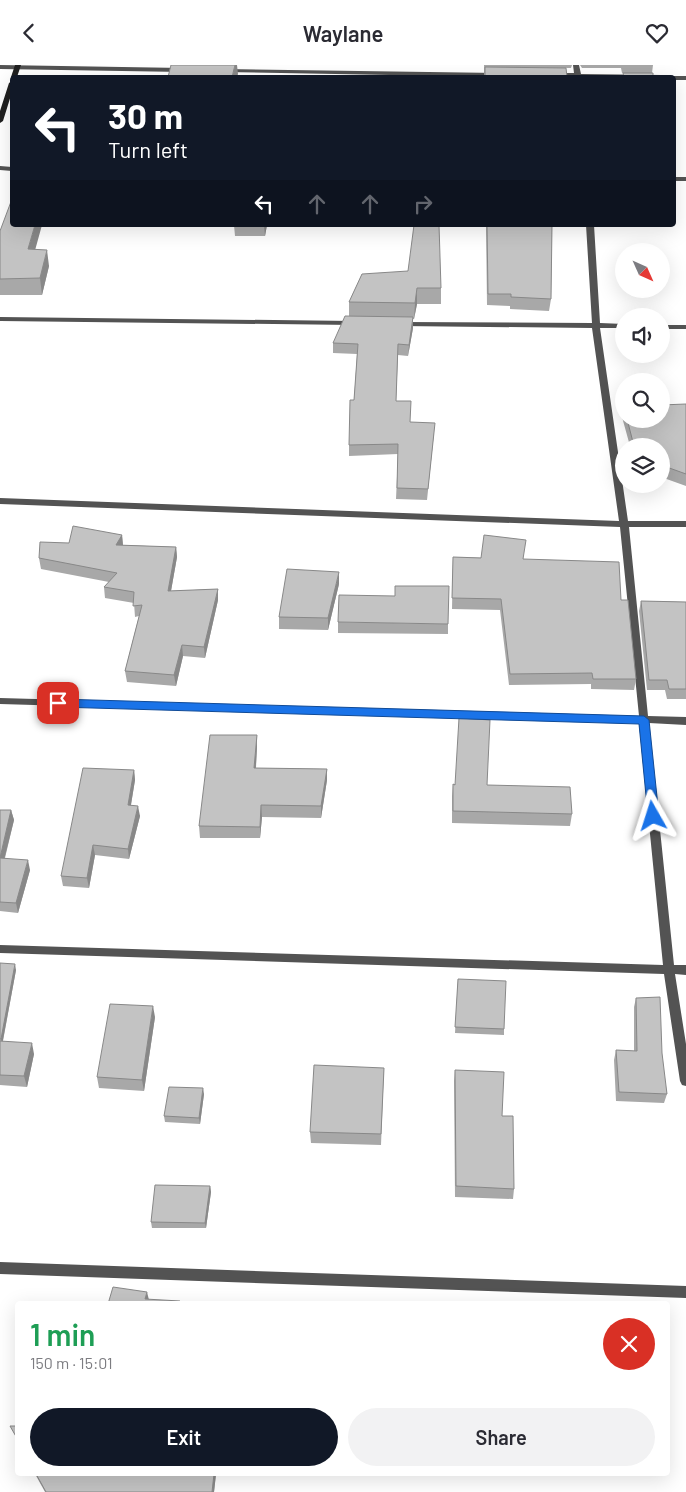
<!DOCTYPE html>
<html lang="en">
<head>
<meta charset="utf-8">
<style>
	body { margin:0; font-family:Barlow,sans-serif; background:#f2f2f3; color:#2b2b33; height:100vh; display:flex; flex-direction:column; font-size:19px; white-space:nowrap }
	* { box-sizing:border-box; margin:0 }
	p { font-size:16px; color:#7c7c81 }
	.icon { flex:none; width:28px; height:28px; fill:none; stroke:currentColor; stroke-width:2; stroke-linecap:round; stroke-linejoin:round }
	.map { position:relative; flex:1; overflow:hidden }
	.side { position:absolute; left:15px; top:1236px; width:655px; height:175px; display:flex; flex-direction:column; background:#fff; border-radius:5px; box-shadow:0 5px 20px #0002 }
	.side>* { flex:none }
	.top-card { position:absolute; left:10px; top:10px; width:666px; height:152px; border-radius:5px; box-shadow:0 5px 20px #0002; background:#111827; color:#fff; overflow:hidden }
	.needle { width:32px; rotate:135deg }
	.tools { position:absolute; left:615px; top:178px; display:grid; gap:10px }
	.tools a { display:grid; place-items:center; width:55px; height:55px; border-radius:50%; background:#fff; box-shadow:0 5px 20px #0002; font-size:25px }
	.pin { position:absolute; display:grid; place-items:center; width:42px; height:42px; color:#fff; margin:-21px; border-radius:10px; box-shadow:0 2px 8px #0006 }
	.me { position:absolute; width:55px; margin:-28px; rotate:354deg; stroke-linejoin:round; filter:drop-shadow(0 0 4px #0008) }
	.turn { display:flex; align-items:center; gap:18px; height:105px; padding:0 15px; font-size:22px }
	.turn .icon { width:65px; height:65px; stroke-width:2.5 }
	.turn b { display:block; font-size:35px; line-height:42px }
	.lanes { display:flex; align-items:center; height:48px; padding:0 15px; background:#0003; justify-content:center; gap:25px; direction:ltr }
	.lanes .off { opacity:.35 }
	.round { display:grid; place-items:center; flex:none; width:52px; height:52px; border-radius:26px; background:#f2f2f3 }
	.headline { display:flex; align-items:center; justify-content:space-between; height:85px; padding:0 15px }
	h1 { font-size:30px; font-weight:600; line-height:38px; color:#1e9e55 }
	.primary-button { display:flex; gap:10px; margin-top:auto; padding:10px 15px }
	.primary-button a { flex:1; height:58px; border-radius:30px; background:#111827; color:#fff; font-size:20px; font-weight:600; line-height:58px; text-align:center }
	.primary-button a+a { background:#f2f2f3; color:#2b2b33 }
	header { display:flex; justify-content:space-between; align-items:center; height:65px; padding:0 15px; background:#fff; font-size:22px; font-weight:600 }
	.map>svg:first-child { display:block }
</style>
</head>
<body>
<header><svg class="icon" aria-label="back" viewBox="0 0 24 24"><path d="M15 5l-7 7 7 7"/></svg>Waylane<svg class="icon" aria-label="heart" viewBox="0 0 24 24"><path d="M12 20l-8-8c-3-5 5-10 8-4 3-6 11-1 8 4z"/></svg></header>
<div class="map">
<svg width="686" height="1427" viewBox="0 0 686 1427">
	<rect width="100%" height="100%" fill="#fff"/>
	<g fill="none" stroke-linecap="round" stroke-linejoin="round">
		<path fill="#535353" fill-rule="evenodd" d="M0 0 183 3 186 5 183 7 0 4Z
			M573 0H579L581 9 661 10 664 12C652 14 558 14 552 10L555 8H574Z
			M225 4 498 8 501 10 498 12 223 7 222 6Z
			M674 11H686V15H674V12H671Z
			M0 101 12 102V106L0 105Z
			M674 112H686V116H674Z
			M586 160H594L600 258 624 259V263H600L628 456H686V462H629L648 651 686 652V660L649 658 674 900H686V910L675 909 686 979V1021L682 1020 680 1016 664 909 0 888V880L663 900 639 658 0 639V633L639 651 620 462 0 439V433L619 456 592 263 401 261 397 259 401 257 592 258Z
			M0 252 354 256 358 258 354 260 0 256Z
			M661 260H686V264H661Z
			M0 1197 686 1221V1233L0 1209Z"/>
		<path fill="#202020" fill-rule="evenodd" d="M15 0H21L17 12 12 14 11 12Z
			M12 16V27L3 56 0 58V46L9 18Z"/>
	</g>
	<path fill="#a8a8a8" d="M484 0H572L571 3H565L567 12H484Z
		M580 0H653L652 8H622L621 3H582Z
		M234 160H267L265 171H235Z
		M486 160H552L551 234 549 246 510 244V241L487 240Z
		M0 166 35 184 49 201 42 230H0Z
		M362 209 441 223V239H417L414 254H413V263L408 291 398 290 396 336 410 357 434 368 427 435 396 434 398 389 349 391V380L354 335 357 289 333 288V278L349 251V237Z
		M686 339V421L661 412V381H630L622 352 624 341V354H661Z
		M122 470 123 480 176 482 177 492 171 526 218 524V535L205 593 183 591 176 621 127 617 125 606 139 551 135 552 134 538 105 533 104 522 109 517 41 504 39 493 69 478Z
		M453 492 524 494 621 535 636 614 634 625 591 624V619L509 620 500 545 452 544Z
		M339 519 328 565 279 564V552Z
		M641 536 686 537V634H667L665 625H647L639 546Z
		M338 557 448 559V569L338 568Z
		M257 670V682L256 703 327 704V715L321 753 262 752 260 773H200L199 761Z
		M134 705 135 715 131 740 140 751 129 794 95 790 89 823 63 821 61 811Z
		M453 719 487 720 572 749 570 761 452 758V731Z
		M0 745H11L14 755 5 793 30 805 18 848 0 846Z
		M0 898 16 905 3 976 34 989 27 1022 0 1020Z
		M458 914 504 964V970L455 968Z
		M636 933 667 1029 664 1038 616 1036 614 995 616 985 634 986V942Z
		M155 952 144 1026 99 1023 97 1012Z
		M384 1003 381 1080 311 1078 310 1067Z
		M455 1005 502 1051 514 1124 513 1134 455 1132 454 1016Z
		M204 1029 200 1059 165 1057 164 1051Z
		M210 1121 211 1127 206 1163H152L151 1157Z
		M35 1409H216L214 1427H45Z"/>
	<path fill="#888" d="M235 0H237L238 9 237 12H232Z
		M35 160H42L31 200 28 184Z
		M264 160H267L265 171Z
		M47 185 49 201 42 230 40 213Z
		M417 223V239L414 254 415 238Z
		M413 252V263L408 291 409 280Z
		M122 470 123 481 116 480Z
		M176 482 177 492 169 537 168 526Z
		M339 507V519L328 565V553Z
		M218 524V535L205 593 204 582Z
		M182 580 183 591 176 621 174 610Z
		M257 670V682L255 715 254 703Z
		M327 704V715L321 753V741Z
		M134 705 135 715 129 751 128 740Z
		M261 740 262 752 260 773V762Z
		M138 741 140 751 129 794 128 784Z
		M11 745 14 755 2 803 0 793Z
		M93 780 95 790 89 823 87 813Z
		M28 795 30 805 18 848 16 838Z
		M15 899 16 905 2 980 1 974Z
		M153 941 155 952 144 1026 142 1015Z
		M32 978 34 989 27 1022 24 1011Z
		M203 1023 204 1029 200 1059 199 1053Z
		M210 1121 211 1127 206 1163 205 1158Z
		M147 1227 149 1235 145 1234Z
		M214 1409H216L214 1427H212Z"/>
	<path fill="#c3c3c3" stroke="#888" d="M171 0H235L232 12H168Z
		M485 2 566 3 567 12H485Z
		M623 8H653V12H624Z
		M12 134V160H35L28 184 47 185 40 213 0 214V166Z
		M414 160H439L441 223H417L415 238 349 237 362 209 408 206Z
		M487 160H552L551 234 511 232V229H488Z
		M345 251 413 252 409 280 398 279 396 336H411L410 357 435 358 428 424 397 423 398 379 349 380 350 335H354L358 279 333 278Z
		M686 339V409L661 400V381H634L627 354H661V340Z
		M73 461 122 470 116 480 176 482 168 526 218 524 204 582 182 580 174 610 125 606 142 540 133 541 134 527 104 522 117 508 39 493 40 477 69 478Z
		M484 470 526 475 523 494 619 497 621 535H628L636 614H593L592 608 510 609 501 534 452 533 453 492 481 493Z
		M287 504 339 507 328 553 279 552Z
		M395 521H449L448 559 338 557 339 530 395 531Z
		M641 536 686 537V624H669L667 615H649Z
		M459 653 490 655 487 720 570 722 572 749 453 746V719L455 720Z
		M210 670H257L254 703 327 704 321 741 261 740 260 762 199 761Z
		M83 703 134 705 128 740 138 741 128 784 93 780 87 813 61 811Z
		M0 745H11L0 793 28 795 16 838 0 837Z
		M0 898 15 899 1 974H0Z
		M458 914 506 916 504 964 455 962Z
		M660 932 662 988 667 1029 619 1027 616 985 637 986 636 933Z
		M110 939 153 941 142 1015 97 1012Z
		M0 976 32 978 24 1011 0 1010Z
		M314 1000 384 1003 381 1069 310 1067Z
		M455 1005 504 1007 502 1051H513L514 1124 456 1121Z
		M169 1022 203 1023 199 1053 164 1051Z
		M155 1120 210 1121 205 1158 151 1157Z
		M113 1222 147 1227 145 1234 180 1236 179 1239H108Z
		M10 1361H18V1375Z
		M36 1409H214L212 1427H46Z"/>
	<path fill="#1a73e8" stroke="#114b97" d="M58 634 644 651 649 655 659 751 653 755 648 751 639 659 58 642 53 638Z"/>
</svg>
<div class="tools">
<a><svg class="needle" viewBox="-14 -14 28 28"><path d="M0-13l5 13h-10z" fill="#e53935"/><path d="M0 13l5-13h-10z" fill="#7c7c81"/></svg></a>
<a><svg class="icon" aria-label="sound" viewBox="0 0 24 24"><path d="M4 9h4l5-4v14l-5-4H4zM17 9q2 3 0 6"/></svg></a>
<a><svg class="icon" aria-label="search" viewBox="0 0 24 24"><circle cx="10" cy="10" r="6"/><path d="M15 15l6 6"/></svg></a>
<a><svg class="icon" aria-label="layers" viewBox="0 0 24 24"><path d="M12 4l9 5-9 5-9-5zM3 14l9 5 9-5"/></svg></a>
</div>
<div class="pin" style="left:58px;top:638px;background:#d93025"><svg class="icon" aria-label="arrive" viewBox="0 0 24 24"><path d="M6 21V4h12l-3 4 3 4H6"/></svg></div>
<svg class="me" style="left:653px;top:751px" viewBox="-20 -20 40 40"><path d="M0-17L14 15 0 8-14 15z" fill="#1a73e8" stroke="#fff" stroke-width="4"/></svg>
<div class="top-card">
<div class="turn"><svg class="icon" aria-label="left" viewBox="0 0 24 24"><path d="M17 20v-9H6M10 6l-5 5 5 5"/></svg><div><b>30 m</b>Turn left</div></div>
<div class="lanes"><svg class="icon" aria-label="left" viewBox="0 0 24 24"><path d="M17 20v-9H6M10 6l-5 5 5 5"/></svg><svg class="icon off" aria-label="ahead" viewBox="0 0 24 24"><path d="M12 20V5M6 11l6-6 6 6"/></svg><svg class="icon off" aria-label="ahead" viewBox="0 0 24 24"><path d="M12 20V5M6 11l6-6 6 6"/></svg><svg class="icon off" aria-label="right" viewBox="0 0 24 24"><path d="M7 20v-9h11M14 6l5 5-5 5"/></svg></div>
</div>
<section class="side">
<div class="headline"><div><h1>1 min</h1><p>150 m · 15:01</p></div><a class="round" style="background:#d93025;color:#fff"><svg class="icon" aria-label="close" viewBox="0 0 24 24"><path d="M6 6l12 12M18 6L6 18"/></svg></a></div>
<div class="primary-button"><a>Exit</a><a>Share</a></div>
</section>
</div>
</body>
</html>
